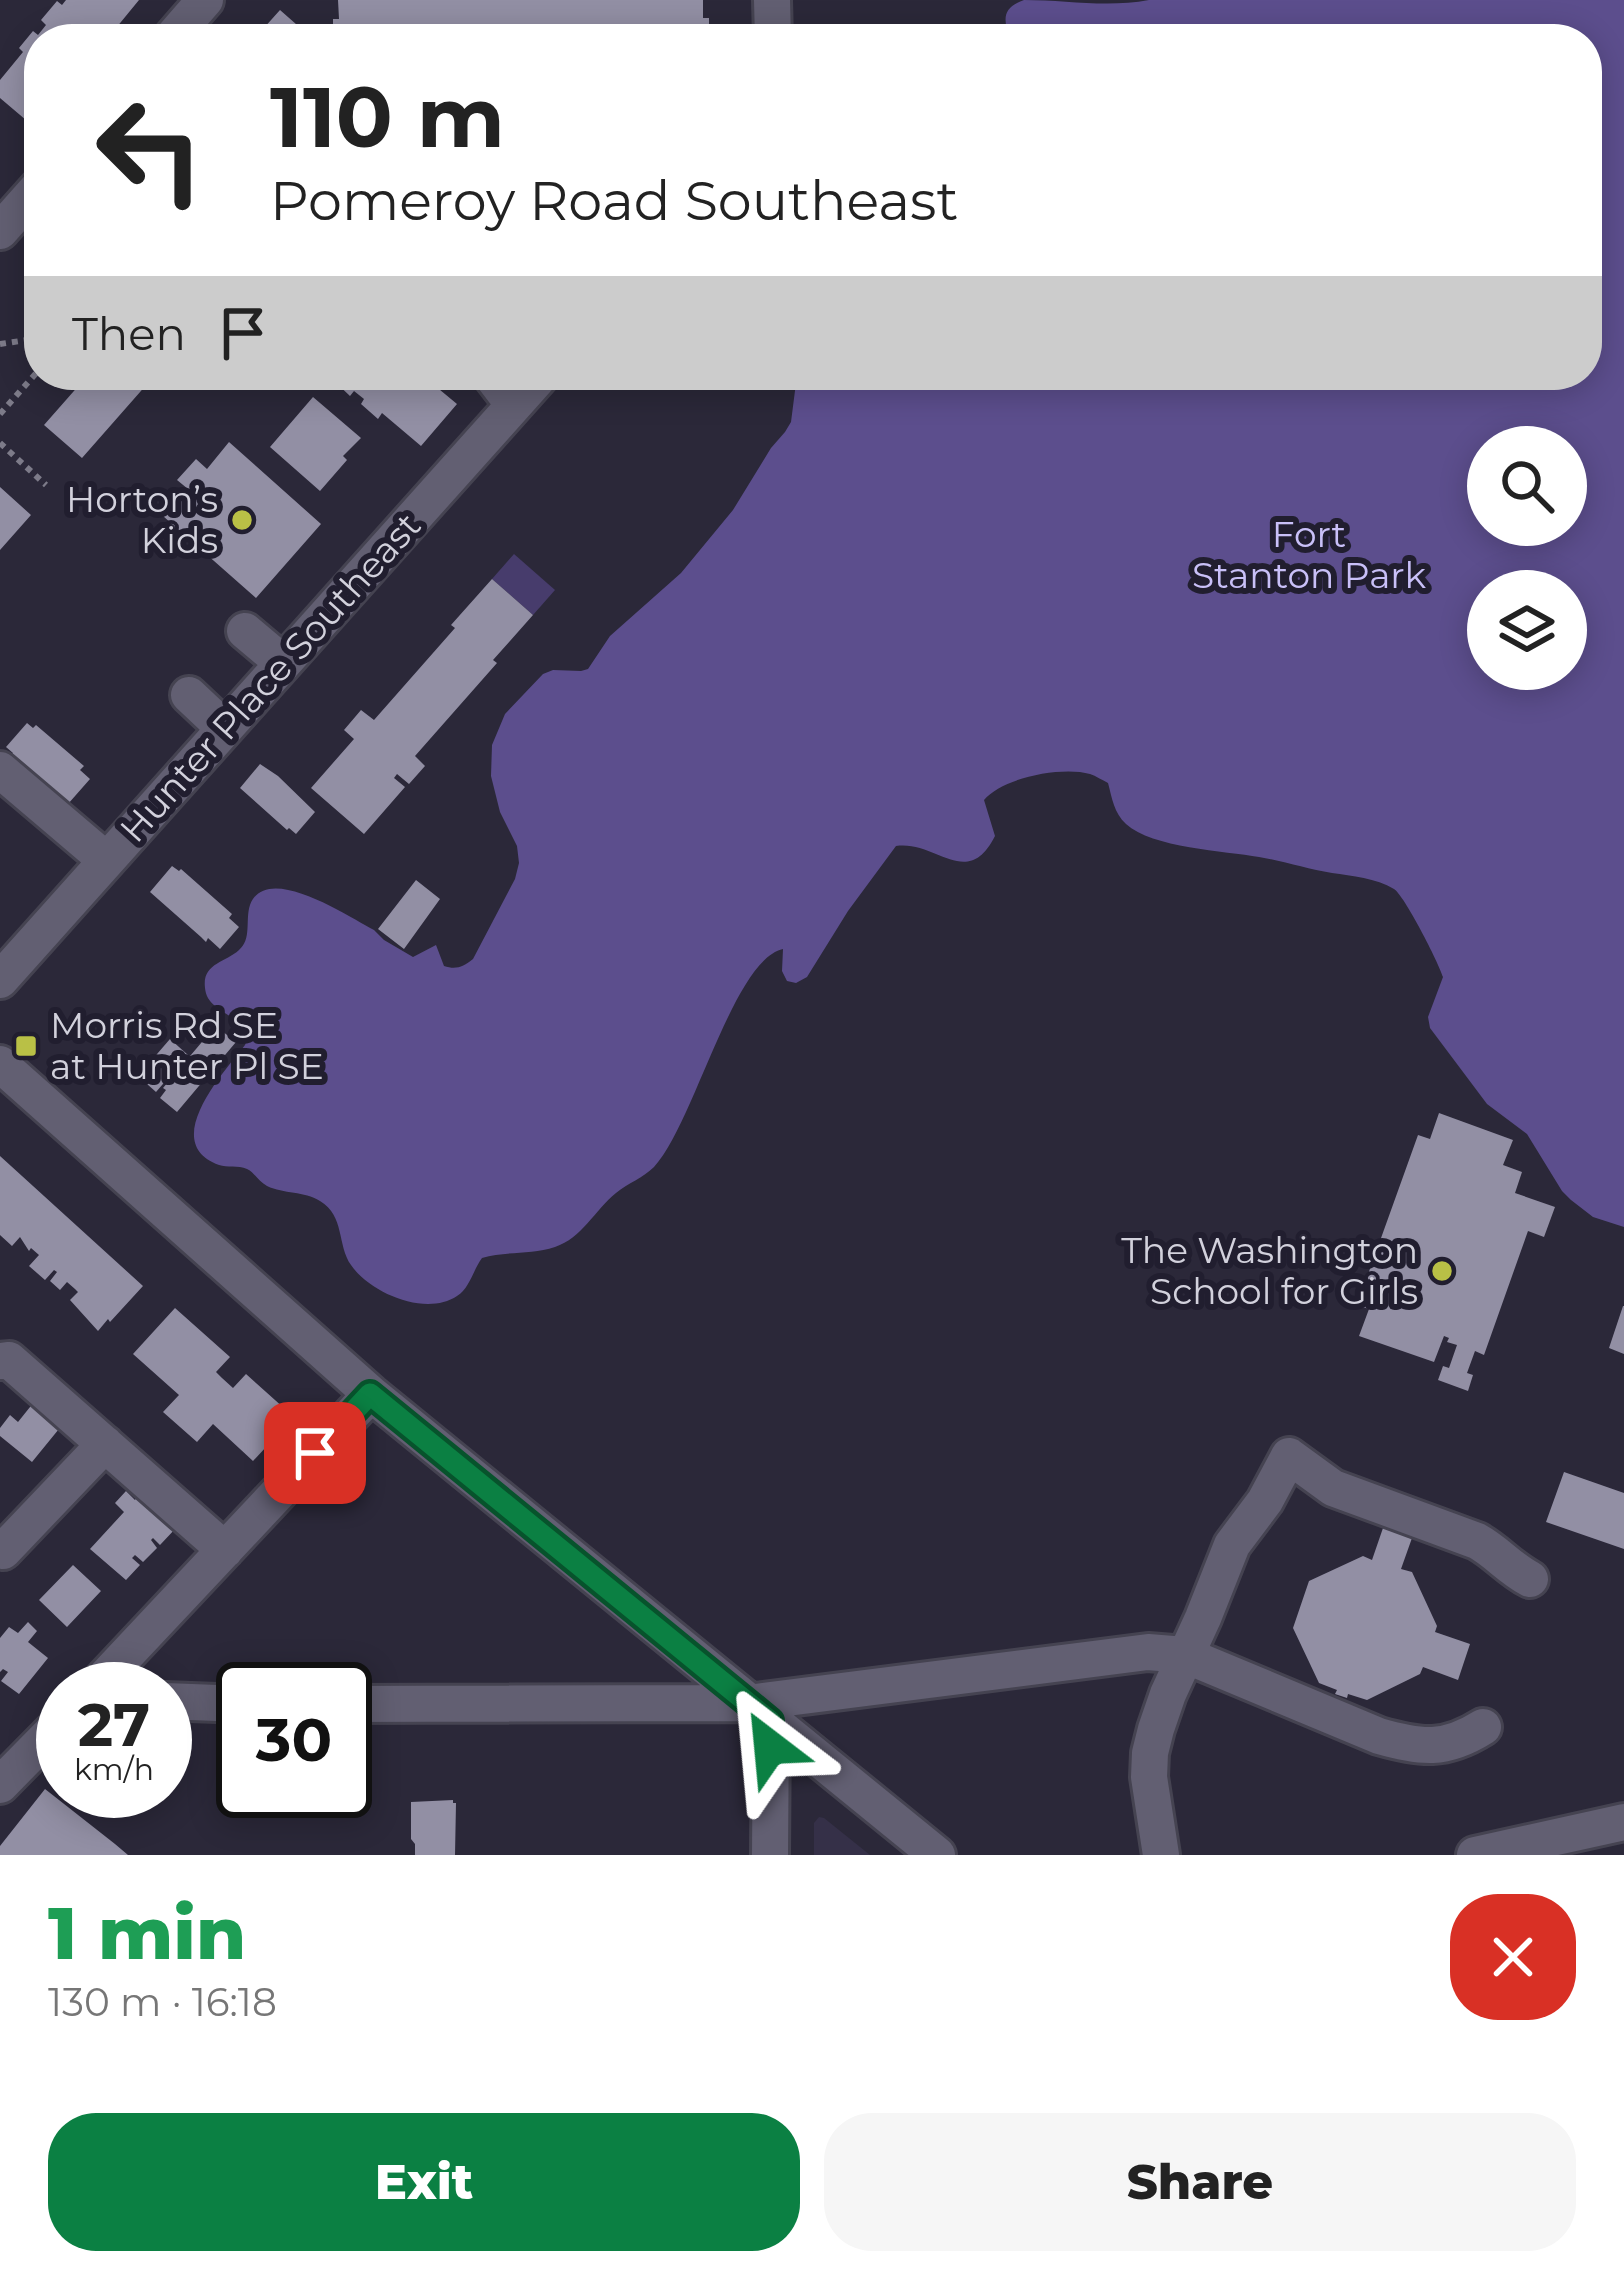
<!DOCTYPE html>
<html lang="en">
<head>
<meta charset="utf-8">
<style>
	body { margin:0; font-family:Montserrat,sans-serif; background:#f6f6f6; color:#222; height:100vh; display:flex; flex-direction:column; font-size:45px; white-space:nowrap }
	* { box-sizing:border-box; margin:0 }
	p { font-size:39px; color:#767676 }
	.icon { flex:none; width:66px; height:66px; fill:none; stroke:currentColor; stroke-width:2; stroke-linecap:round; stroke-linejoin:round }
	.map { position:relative; height:1855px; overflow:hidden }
	.drawer { display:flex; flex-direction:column; background:#fff; flex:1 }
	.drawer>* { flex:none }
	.top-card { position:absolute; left:24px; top:24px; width:1578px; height:366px; border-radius:48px; box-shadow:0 6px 30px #0003; background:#fff; color:#222; overflow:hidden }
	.tools { position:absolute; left:1467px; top:426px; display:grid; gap:24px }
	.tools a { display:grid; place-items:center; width:120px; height:120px; border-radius:50%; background:#fff; box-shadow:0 6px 30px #0003; font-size:60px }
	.speed { position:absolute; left:36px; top:1662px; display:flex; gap:24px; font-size:60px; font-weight:700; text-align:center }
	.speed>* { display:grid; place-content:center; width:156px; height:156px; border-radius:50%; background:#fff; box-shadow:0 6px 30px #0003; line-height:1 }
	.speed small { font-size:30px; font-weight:400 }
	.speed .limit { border:6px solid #111; border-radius:18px; background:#fff; color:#111 }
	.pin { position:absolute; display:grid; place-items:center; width:102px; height:102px; color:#fff; margin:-51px; border-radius:24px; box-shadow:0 6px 18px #0006 }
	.me { position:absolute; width:132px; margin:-66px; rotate:331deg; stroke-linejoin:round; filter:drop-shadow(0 0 9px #0008) }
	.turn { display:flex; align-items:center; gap:42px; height:252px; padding:0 48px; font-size:54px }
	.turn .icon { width:156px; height:156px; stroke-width:2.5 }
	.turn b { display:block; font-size:84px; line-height:102px }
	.then { display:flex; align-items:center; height:114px; padding:0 48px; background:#0003; gap:24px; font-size:45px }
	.round { display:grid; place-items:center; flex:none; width:126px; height:126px; border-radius:48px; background:#f6f6f6 }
	.head { display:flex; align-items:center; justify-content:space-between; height:204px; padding:0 48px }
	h1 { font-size:72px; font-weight:800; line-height:90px; color:#1e9e55 }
	.cta { display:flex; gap:24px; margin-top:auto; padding:24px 48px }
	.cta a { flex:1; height:138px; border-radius:48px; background:#0b8043; color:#fff; font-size:48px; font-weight:800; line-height:138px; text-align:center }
	.cta a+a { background:#f6f6f6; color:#222 }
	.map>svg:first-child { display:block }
</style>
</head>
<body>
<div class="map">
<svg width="1624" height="1855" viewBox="0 0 1624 1855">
	<rect width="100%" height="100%" fill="#2b2839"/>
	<path fill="#353048" d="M819 1817 824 1818 870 1855H814V1823Z"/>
	<path fill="#473c6c" d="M514 554 555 590 533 615 492 579Z"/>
	<path fill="#5c4e8d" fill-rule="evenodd" d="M1024 0C1066 0 1107 8 1149 0H1624V1227L1593 1217 1571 1200 1562 1191 1527 1134 1487 1104 1430 1028 1428 1017 1443 977C1439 963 1404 895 1394 889 1376 878 1352 876 1332 873 1307 869 1284 861 1259 857 1225 851 1152 848 1126 824 1114 813 1112 798 1108 783 1102 780 1096 776 1090 774 1061 766 1002 778 984 800L995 836C967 891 937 840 896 846L848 911 807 977 796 983 787 981 782 971 783 949C733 960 694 1124 654 1167 643 1178 628 1183 616 1193 595 1210 582 1238 555 1247 531 1255 505 1251 482 1258 473 1270 470 1288 457 1296 426 1317 370 1293 351 1265 337 1245 345 1216 320 1201 304 1191 284 1194 267 1186 259 1182 254 1172 247 1169 238 1165 227 1168 219 1165 158 1143 225 1071 245 1045L249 1034C239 1014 207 1012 205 988 202 963 225 963 239 950 252 939 245 920 250 905 266 861 349 917 374 930L384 940 413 957 436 945 444 966C456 970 463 967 473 959L515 879 519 863 517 846 500 812 491 776 492 745 505 714 543 674 553 670 581 671 588 669 610 636 681 573 733 510 771 448 785 432 791 422 797 375H1587V39H1010C1003 19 1002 8 1024 0ZM1488 447H1566V525H1488ZM1488 591H1566V669H1488Z"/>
	<path fill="#928fa4" d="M66 0H139L107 39H39V119L33 126 0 98V80L23 52 19 48 33 31 38 35 46 25 41 20 57 1 62 5Z
		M338 0H703V18H709V39H674V36H363V39H333V19H339Z
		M280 10 313 39H254Z
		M88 375H155L82 458 44 425Z
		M335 375H422L457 404 421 446 382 413 378 419 361 404 364 399 354 391 350 396 332 379Z
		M313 397 361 438 343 456 347 460 320 491 270 447Z
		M229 442 321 524 256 598 163 516 188 489 177 480 196 459 207 469Z
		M0 487 31 515 0 550Z
		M492 579 533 615 493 660 497 663 415 756 425 766 409 784 397 774 394 778 405 787 364 834 311 788 354 739 344 730 361 710 374 720 455 628 451 625Z
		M27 723 33 728 36 725 84 766 80 770 90 779 68 804 9 758 13 753 6 747Z
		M260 764 278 776 315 812 296 834 289 828 287 830 240 788Z
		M172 866 179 871 181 869 232 914 229 918 239 927 220 949 208 938 206 942 201 937 150 892Z
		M416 880 440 899 404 949 378 929Z
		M222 1031 236 1042 177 1112 160 1098 166 1090 163 1088 207 1036 213 1041Z
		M170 1039 188 1055 156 1092 138 1076Z
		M1439 1113 1513 1140 1503 1165 1522 1172 1515 1193 1555 1207 1544 1237 1528 1231 1484 1355 1475 1351 1467 1373 1473 1375 1468 1391 1438 1380 1443 1366 1449 1368 1457 1345 1447 1342 1449 1338 1444 1336 1434 1362 1359 1336 1369 1309 1357 1305 1418 1135 1430 1139Z
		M0 1156 143 1286 110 1322 108 1319 98 1331 70 1300 78 1292 75 1289 67 1282 60 1290 50 1281 57 1272 54 1270 45 1280 29 1266 39 1255 31 1248 29 1251 20 1237 12 1246 0 1235Z
		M1623 1306H1624V1354L1609 1348Z
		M175 1308 230 1357 216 1372 222 1378 233 1388 246 1374 294 1417 253 1461 213 1424 197 1442 163 1412 179 1395 133 1354Z
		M34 1402 63 1424 32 1462 0 1436V1428L10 1415 18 1422Z
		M1564 1472 1624 1493V1549L1546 1522Z
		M126 1491 135 1500 139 1494 176 1528 160 1545 153 1538 151 1540 157 1548 143 1562 135 1555 132 1558 140 1565 126 1580 90 1549 124 1512 115 1503Z
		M1383 1528 1412 1538 1401 1569 1412 1572 1437 1626 1435 1632 1470 1644 1458 1680 1423 1667 1420 1674 1367 1700 1348 1694 1347 1698 1335 1694 1337 1690 1319 1683 1293 1628 1309 1581 1363 1556 1372 1560Z
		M73 1565 101 1591 67 1627 39 1600Z
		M28 1622 37 1631 28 1642 48 1658 19 1694 1 1681 8 1672 3 1669 0 1672V1638L9 1627 18 1633Z
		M45 1789 115 1844 128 1855H0V1846Z
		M453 1800V1803H456L455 1855H415V1844L411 1839V1802Z"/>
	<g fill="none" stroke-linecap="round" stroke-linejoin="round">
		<defs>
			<path id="minor" d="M772 0 773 39
				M171 39 205 0
				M0 231 39 187
				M491 375 514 405
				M245 631 283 663
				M189 695 224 728
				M0 770 106 860
				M0 980 541 375
				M0 1064 371 1394 937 1855
				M0 1361 9 1360 225 1550
				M0 1548 3 1551 105 1444
				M94 1689 371 1394
				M165 1701 243 1704
				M345 1704 748 1703 1148 1652 1185 1655 1379 1736C1421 1748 1445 1751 1483 1727
				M0 1785 63 1721
				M770 1855 771 1721
				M1161 1855 1149 1777 1150 1753 1156 1729 1168 1694 1203 1618 1232 1545 1265 1501 1289 1456 1333 1488 1477 1541C1497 1552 1509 1568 1530 1579
				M1475 1855 1624 1822"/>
		</defs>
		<use href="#minor" stroke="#454351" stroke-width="42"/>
		<path stroke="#7d7b89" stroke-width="6" stroke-dasharray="6 6" stroke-linecap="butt" d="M0 344 27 340 39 343
			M79 375 84 379
			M0 414 39 370
			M0 443 46 485"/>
		<use href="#minor" stroke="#625f72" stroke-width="36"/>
	</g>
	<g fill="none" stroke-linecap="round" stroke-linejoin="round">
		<defs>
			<path id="route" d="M315 1453 370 1394 770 1721V1747"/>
		</defs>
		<use href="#route" stroke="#07532c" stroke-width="30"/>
		<use href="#route" stroke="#0b8043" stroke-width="21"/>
	</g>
	<g fill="#b9c046" stroke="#211e2f" stroke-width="4.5">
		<circle cx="242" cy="520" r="12"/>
		<rect x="14" y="1034" width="24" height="24" rx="6"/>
		<circle cx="1442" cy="1271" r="12"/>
	</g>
	<g text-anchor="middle" stroke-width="12" stroke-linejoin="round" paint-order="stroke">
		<g font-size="36" fill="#d2d1dc" stroke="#211e2f" text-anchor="end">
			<text x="218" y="512">Horton’s<tspan x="218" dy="41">Kids</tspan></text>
			<text x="50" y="1038" text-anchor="start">Morris Rd SE<tspan x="50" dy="41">at Hunter Pl SE</tspan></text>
			<text x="1418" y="1263">The Washington<tspan x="1418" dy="41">School for Girls</tspan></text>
		</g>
		<g font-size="36" fill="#c9c0f8" stroke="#211e2f">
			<text x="1309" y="547">Fort<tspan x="1309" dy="41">Stanton Park</tspan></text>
		</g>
		<g font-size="36" fill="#d2d1dc" stroke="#211e2f">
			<text transform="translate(270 677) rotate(-48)" y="13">Hunter Place Southeast</text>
		</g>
	</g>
</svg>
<div class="tools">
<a><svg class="icon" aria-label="search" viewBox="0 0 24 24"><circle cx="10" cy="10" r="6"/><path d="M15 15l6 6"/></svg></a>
<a><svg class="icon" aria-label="layers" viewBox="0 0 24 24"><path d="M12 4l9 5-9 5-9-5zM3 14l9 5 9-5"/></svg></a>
</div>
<div class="speed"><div>27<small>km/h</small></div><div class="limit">30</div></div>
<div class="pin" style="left:315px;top:1453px;background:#d93025"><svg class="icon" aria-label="arrive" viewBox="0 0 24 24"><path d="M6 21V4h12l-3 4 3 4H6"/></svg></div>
<svg class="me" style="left:770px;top:1747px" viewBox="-20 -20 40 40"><path d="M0-17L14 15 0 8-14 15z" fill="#0b8043" stroke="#fff" stroke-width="4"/></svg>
<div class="top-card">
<div class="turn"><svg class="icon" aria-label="left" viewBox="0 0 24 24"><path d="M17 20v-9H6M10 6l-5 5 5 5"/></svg><div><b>110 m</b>Pomeroy Road Southeast</div></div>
<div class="then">Then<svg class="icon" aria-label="arrive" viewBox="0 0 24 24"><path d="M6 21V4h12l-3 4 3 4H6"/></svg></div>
</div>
</div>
<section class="drawer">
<div class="head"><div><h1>1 min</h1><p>130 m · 16:18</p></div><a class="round" style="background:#d93025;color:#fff"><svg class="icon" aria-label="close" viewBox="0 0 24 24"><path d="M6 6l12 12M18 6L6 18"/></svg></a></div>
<div class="cta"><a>Exit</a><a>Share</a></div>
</section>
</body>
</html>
